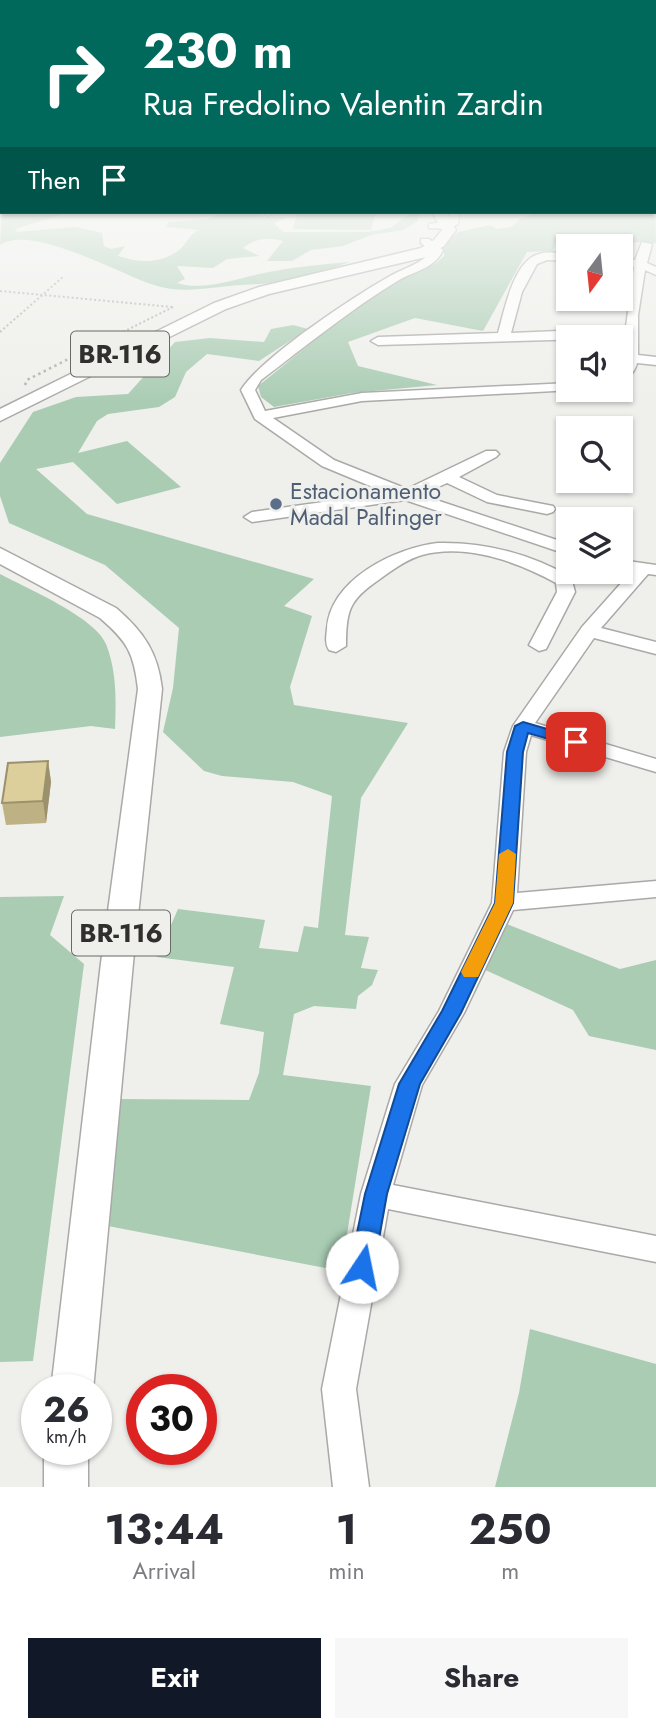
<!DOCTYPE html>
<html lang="en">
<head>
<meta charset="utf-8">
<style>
	body { margin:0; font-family:Jost,sans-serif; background:#f7f7f7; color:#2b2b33; height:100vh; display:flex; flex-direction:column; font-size:26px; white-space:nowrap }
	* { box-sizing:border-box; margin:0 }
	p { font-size:23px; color:#7c7c81 }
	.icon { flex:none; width:38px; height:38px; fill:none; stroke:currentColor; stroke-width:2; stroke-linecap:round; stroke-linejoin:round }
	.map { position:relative; height:1487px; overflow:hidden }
	.side { display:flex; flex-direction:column; background:#fff; flex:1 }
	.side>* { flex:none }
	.guide { position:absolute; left:0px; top:0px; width:656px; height:214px; box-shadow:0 2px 5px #0004; background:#00695c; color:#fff; overflow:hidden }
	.needle { width:46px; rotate:195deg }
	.controls { position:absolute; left:556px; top:234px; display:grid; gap:14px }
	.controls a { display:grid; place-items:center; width:77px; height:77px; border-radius:0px; background:#fff; box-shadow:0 2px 5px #0004; font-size:35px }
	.speed { position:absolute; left:21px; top:1374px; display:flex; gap:14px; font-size:35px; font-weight:700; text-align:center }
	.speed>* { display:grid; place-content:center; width:91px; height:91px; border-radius:50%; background:#fff; box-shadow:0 2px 5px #0004; line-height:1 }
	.speed small { font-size:18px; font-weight:400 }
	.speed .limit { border:10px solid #d22; background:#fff; color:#111 }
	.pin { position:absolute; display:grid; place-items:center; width:60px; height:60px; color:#fff; margin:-30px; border-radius:14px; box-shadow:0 4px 10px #0006 }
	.me { position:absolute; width:77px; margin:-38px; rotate:11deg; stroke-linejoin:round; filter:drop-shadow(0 0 5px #0008) }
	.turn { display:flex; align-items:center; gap:24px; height:147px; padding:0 28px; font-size:32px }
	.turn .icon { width:91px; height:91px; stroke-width:2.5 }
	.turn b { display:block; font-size:49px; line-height:60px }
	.then { display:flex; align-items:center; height:66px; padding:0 28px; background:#0003; gap:14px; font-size:26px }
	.eta { display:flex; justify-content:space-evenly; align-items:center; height:119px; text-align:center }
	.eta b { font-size:42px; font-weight:700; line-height:49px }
	.button { display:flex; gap:14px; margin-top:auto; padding:14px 28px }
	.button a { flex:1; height:80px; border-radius:0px; background:#111827; color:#fff; font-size:28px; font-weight:700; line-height:80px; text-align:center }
	.button a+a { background:#f7f7f7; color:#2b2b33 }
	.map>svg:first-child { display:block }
</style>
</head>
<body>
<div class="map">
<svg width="656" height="1487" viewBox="0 0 656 1487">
	<rect width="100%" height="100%" fill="#efefec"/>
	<path fill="#a9ccb3" d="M655 196 656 243 557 239 553 251 527 252 483 331 415 318 348 342 358 366 437 385 352 393 274 407 261 397 258 386 362 302 405 275 436 263 444 256V245L458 232 490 225 497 229 511 227 520 219 538 212H654Z
		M2 209V212H70L15 229 17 232 76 227 102 233 104 246 111 249 125 246 118 256C139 263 161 264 179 250 187 244 190 233 199 230L166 227 168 222 207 219 218 215 243 212 266 217H287L274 223 283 232H368L390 228 412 212 419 215 417 222 403 230 371 235 343 246 311 250 292 261H267L283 241C269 237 255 238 243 248L259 256 227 259 213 268 177 266 185 279 177 283C205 292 240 277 269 272 295 267 323 264 350 262 332 268 313 275 294 280 277 284 258 284 241 285 210 287 181 295 151 284 118 273 31 224 0 245Z
		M298 212H376L371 230 293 229Z
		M293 325 308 329 259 361 207 354 186 372 175 397 159 407 108 414 97 421 78 453 127 441 181 487 117 504 73 462 36 469 87 514 314 579 284 606 312 616 290 687 294 705 408 723 361 798 345 935 369 937 361 968 378 970 372 985 358 996 356 1009 314 1006 294 1014 283 1075 371 1086 341 1271 108 1226 119 1099 249 1100 259 1073 264 1032 220 1024 234 967 157 957 178 909 265 920 259 948 298 952 304 926 318 928 332 796 293 782 222 776 204 771 163 732 173 688 179 628 105 565 9 523 0 496V463L33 412 76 397 128 394 175 342 210 338 264 342 271 329Z
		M0 574C26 588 95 617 106 644 117 672 116 700 115 729L91 726 0 737Z
		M64 896 50 935 84 964 33 1361 0 1362V897Z
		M507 924 620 969 656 960V1050L589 1036 573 1010 481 968Z
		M530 1329 656 1364V1487H495L519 1393Z"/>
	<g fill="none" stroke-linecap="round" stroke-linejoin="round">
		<defs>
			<path id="minor" d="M264 212H274L268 216Z
				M449 212H459L458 224 448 229 429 228V224L449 221Z
				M421 239H429L443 250C435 268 415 271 399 280 351 309 306 346 261 380L255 390 265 411 362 393 569 383V390H573L362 401 273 418 334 460 407 489 486 451H496L499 454 496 457 459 477 497 495 553 506 555 509 553 512 547 514 487 502 447 483 421 495 569 544V555L405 500 252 522 244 517 252 512 387 493 322 466 255 419 241 390C262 357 353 297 390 276 404 268 422 264 431 251L421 243Z
				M642 242 652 244 647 263 656 267V275L645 270 638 315V355L656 357V365L637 363C635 371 630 378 621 380L624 341H621V338L378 345 371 341 378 337 498 333C504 312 513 264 536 255 546 251 558 253 569 254V261L547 260 537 264 522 292 511 333 582 330 625 334 634 267 621 266V259L635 260Z
				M438 543C486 542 530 554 571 577L575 592 546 649 539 651 529 645 557 592 556 583C518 562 466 543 422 555 408 559 395 568 384 576 351 599 346 606 346 646L336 652 329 650C325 644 326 637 327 629 330 580 394 548 438 543Z
				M621 560 656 565V575L648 574 601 628 656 642V654L594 638 535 723 656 759V772L531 735 526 752 517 893 656 881V897L513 910 464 1013 422 1085 393 1185 656 1236V1262L388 1209 356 1389 369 1487H333L322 1389 361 1194 395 1084 439 1011 492 903 504 752 513 726 582 627 631 572 621 570Z"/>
			<path id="major" d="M432 212H446L456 230 444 246 426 257 269 294 226 309 0 421V409L214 303 259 287 421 248 434 240 442 230Z
				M0 548 116 608C144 632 158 653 162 689L133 963 93 1390H51L101 963 138 689C134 653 127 641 100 618L0 564Z
				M44 1449H88V1487H44Z"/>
		</defs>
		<use href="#minor" stroke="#aaa9a7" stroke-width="3"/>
		<use href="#major" stroke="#aaa9a7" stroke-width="3"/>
		<path stroke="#b0b0ae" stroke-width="2" stroke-dasharray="2 2.5" stroke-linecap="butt" d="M0 291 172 307
			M0 332 64 276
			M95 346 173 307"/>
		<path stroke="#b0b0ae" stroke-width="2.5" stroke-dasharray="2.5 3.5" stroke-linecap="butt" d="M25 385 27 380 98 344"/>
		<use href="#minor" fill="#fff" fill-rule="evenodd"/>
		<use href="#major" fill="#fff" fill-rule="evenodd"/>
	</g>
	<path fill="#beb285" d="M48 761 51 782 46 823 6 825 2 803Z"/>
	<path fill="#9b916c" d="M48 761 51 782 46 823 43 801Z"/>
	<path fill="#ddcf9b" stroke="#9b916c" stroke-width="2" d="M48 761 43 801 2 803 8 763Z"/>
	<linearGradient id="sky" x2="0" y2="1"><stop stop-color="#7ebadc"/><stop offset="0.49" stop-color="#f8f8f6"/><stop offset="1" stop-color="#f8f8f6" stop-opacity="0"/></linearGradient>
	<rect width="656" height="404" fill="url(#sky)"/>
	<path fill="#1a73e8" stroke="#114b97" stroke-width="2" d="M523 722 582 739 584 742 576 747 528 733 523 752 513 903 461 1013 420 1084 387 1194 374 1267 370 1274 362 1277 354 1274 350 1267 365 1194 399 1084 442 1011 495 903 507 752 515 726Z"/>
	<path fill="#f59e0b" d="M508 849 516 854 513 903 478 977H464L461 972 495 903 499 854Z"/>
	<circle fill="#5c6f8a" stroke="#efefec" stroke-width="2.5" cx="276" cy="504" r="7"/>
	<g text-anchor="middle" stroke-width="6" stroke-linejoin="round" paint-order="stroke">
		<g font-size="23" fill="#4e5e75" stroke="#efefec" text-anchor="start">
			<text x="290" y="499">Estacionamento<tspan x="290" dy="26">Madal Palfinger</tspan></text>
		</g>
		<g fill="#efefec" stroke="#696967" stroke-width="2">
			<rect x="71" y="331.5" width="98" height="45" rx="5"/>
			<rect x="72" y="910.5" width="98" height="45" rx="5"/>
		</g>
		<g font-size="26" font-weight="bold" fill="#302f2e">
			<text x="120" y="363">BR-116</text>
			<text x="121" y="942">BR-116</text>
		</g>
	</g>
</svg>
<div class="controls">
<a><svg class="needle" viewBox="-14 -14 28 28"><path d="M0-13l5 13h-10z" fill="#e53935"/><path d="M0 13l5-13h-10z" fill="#7c7c81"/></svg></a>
<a><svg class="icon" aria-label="sound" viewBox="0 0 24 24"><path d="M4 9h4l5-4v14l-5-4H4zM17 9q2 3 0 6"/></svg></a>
<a><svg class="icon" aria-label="search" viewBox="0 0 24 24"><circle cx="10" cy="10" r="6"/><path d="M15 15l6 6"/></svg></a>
<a><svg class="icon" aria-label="layers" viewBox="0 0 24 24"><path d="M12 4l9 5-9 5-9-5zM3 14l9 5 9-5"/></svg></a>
</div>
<div class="speed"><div>26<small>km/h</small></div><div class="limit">30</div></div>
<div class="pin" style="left:576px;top:742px;background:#d93025"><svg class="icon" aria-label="arrive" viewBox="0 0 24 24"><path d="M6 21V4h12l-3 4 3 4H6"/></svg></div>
<svg class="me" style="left:362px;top:1267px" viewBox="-20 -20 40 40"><circle r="19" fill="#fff"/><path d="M0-13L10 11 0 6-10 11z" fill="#1a73e8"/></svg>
<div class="guide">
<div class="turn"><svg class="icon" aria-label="right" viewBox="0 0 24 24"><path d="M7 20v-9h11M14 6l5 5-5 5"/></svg><div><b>230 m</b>Rua Fredolino Valentin Zardin</div></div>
<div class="then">Then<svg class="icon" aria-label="arrive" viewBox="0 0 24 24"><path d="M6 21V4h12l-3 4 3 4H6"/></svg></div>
</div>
</div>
<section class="side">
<div class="eta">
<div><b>13:44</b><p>Arrival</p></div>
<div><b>1</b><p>min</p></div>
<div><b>250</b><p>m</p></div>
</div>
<div class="button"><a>Exit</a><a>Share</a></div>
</section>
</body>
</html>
